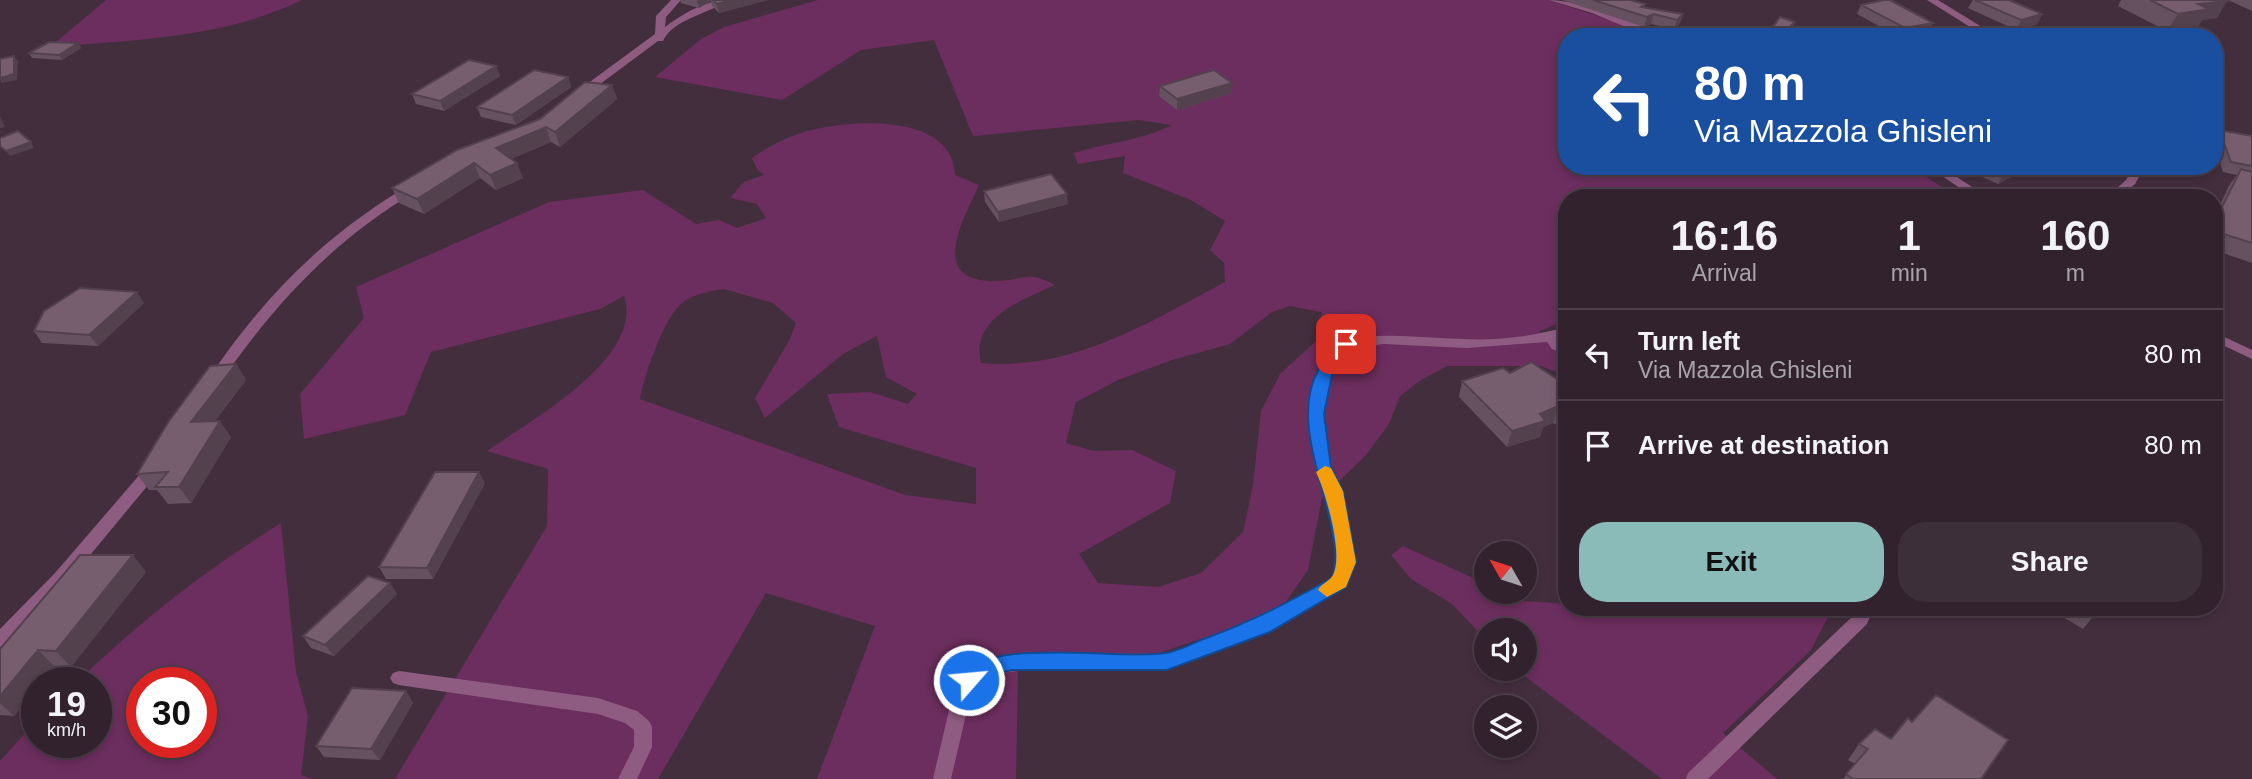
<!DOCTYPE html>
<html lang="en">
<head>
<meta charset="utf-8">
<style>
	body { margin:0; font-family:Helvetica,sans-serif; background:#3d2f3a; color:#f1f3f6; height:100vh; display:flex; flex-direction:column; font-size:26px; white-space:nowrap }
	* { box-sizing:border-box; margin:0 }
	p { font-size:23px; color:#a8a4aa }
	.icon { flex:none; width:38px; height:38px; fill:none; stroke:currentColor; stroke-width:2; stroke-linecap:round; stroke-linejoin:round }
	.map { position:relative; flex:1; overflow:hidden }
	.drawer { position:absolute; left:1558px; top:189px; width:665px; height:427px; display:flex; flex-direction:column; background:#32222e; border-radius:28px; box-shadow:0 4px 10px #0003,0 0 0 2px #4d3f4a }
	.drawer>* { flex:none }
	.banner { position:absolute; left:1558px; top:28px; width:665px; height:147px; border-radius:28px; box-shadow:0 4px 10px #0003,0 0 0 2px #4d3f4a; background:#1a4fa0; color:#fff; overflow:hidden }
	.needle { width:46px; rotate:309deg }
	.tools { position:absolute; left:1474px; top:541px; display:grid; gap:14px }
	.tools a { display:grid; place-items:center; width:63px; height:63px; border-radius:50%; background:#32222e; box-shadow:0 4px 10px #0003,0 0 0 2px #4d3f4a; font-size:35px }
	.speed { position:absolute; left:21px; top:667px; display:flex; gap:14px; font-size:35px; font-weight:700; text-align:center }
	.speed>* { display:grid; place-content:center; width:91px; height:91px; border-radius:50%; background:#32222e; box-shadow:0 4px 10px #0003,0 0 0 2px #4d3f4a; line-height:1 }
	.speed small { font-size:18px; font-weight:400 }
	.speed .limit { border:10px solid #d22; background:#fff; color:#111 }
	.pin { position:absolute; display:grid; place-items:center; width:60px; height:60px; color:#fff; margin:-30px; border-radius:14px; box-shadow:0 4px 10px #0006 }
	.me { position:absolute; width:77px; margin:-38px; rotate:63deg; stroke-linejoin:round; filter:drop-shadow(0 0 5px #0008) }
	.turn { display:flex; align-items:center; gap:24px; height:147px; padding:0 21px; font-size:32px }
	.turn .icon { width:91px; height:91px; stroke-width:2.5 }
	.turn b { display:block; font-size:49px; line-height:60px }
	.eta { display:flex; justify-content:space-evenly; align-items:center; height:119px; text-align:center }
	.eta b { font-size:42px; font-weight:700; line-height:49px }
	.action { display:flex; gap:14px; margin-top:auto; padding:14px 21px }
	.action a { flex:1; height:80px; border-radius:28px; background:#8bbbb9; color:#111; font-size:28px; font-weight:700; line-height:80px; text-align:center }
	.action a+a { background:#3d2f3a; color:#f1f3f6 }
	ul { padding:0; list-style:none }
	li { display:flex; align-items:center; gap:21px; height:91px; padding:0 21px; border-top:2px solid #4d3f4a }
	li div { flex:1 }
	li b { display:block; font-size:26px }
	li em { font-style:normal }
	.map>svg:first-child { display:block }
</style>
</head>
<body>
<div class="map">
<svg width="2252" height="779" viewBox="0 0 2252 779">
	<rect width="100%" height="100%" fill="#432e3d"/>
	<path fill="#6c2e5e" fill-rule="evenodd" d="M106 0H302C224 38 135 40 50 47Z
		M818 0H1549L1628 26 1646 37H1566V166H1909L1959 198H1566V320L1538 332 1566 346V376L1541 366H1447L1421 380 1400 396 1389 424 1366 455 1322 498 1308 570 1278 613 1141 659 1018 670 1016 779H817L875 626 766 593 658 779H395L547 526 548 469 487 451C530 421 645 358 624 296L600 309 431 352 405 415 304 439 300 394 364 318 356 287 549 202 643 190 696 224 719 220 737 228 766 218 757 204 730 198 744 182 764 175 757 169 752 158C765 149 780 140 795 135 838 119 953 109 955 175L979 185C963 221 926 283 998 281 1028 280 1025 269 1055 285 1022 300 970 318 981 363 1072 371 1148 323 1225 282L1224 263 1210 250 1225 221 1191 200 1123 173 1125 156 1078 164 1074 153C1106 143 1143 140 1172 125L1139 120 973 136 934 40 861 50 782 100 655 77 701 39 724 27ZM724 289 773 303 796 323 789 341 755 398 765 418 843 354 877 336 886 377 917 394 908 404 870 392 827 394 839 427 976 468V504L905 495 640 399C644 376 664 317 682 303 693 294 710 291 724 289ZM1290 306 1321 312 1327 331 1280 374 1261 411 1253 485 1243 532 1201 573 1158 587 1098 583 1079 554 1170 503 1176 471 1132 450 1094 451 1066 443 1076 402 1118 380 1172 360 1230 344 1272 312Z
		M281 523 296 672 308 716 301 775 312 779H0V761L37 720V742H96V682H77C143 619 203 572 281 523ZM142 682H201V742H142Z
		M1403 546 1486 584V592H1503L1524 601 1566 604V607H1833L1811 650 1723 733 1777 779H1662L1515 669 1524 668V630H1486V640L1452 604 1411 579 1391 555Z"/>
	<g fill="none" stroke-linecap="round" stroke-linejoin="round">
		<path fill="#8e5c81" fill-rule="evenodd" d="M671 0H681L666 17 665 27C683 14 705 0 728 0 709 14 673 19 663 41H658L584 96H576V92L655 34 656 16Z
			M1549 0C1577 0 1641 21 1664 37H1650L1592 13Z
			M1927 0H1938L1998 37H1986Z
			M1927 166H1940L1989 198H1975Z
			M2134 166H2145L2135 184 2119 198H2106L2126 180Z
			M411 187 417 190 415 192C331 242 274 305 219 384H209L207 381C249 317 302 258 365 214 379 204 395 192 411 187Z
			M1566 327V336L1559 339 1566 345V354L1552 349 1547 342 1467 348 1384 344 1351 348 1331 375 1323 414 1329 467 1342 491 1355 563 1346 587 1269 631 1167 668 1043 667 989 675 976 685 968 706 951 779H933L950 706 960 680 963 675 979 663 1043 653 1167 654 1257 621 1333 578 1339 563 1326 491 1315 467 1309 414 1317 374 1342 341C1381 331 1423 338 1463 339 1497 341 1534 336 1566 327Z
			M2214 332 2252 350V359L2214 341Z
			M153 464 158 465 161 469 158 473 67 583 6 645 0 647V629L55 573 148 465Z
			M1858 607H1874L1867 624 1708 779H1686L1688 773 1854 615Z
			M399 671 598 698 637 711 649 721 652 727V747L637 779H618L634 747V730L625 723 598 714 399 685 393 683 390 678 393 673Z"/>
	</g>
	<path fill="#65515f" d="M680 0H768L719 13 712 6 711 1 699 8 681 3Z
		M1562 0H1630L1645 4 1644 8 1683 14 1680 23 1674 29 1651 24 1644 27Z
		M1973 0H2009L2042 14 2037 24 2016 30 1968 8Z
		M2121 0H2226L2217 18 2202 20 2198 27 2167 31 2118 6Z
		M2228 0H2252V11Z
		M1861 5 1929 32 1907 37H1899L1857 14Z
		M78 43 81 48 62 60 32 58 29 53Z
		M496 66 500 76 444 111 416 104 412 94Z
		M568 77 571 87 516 125 481 117 477 107Z
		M1232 83V93L1177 110 1159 96 1160 86Z
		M612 85 617 99 560 147 551 142 511 159 523 178 496 190 480 178 424 214 399 203 392 188Z
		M2219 130 2252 136V263L2214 250V217L2230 184 2237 175 2223 172 2214 145V138Z
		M1958 166H2021L2018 173 1998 184Z
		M984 191 1068 204 999 222 985 202Z
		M144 303 98 346 42 343 34 331Z
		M236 364 246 380 215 421 231 437 191 503 168 504 157 490H149L137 474Z
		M1510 373 1566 385V430L1553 423 1543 427 1540 437 1507 447 1459 397 1462 381Z
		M485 483 433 579H386L379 567Z
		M146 572 71 667 54 666 14 716 0 715V649Z
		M390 583 397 594 334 656 311 648 303 636Z
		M2046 607H2101L2083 629Z
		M406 691 413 703 380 760 324 757 316 746Z
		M1912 722 1981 779H1843L1855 764 1848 760 1859 744 1891 739Z"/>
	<path fill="#53424e" d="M697 0H711V1L699 8Z
		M731 0H768L719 13 717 4Z
		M2227 1 2217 18 2202 20 2198 27 2167 31 2178 14 2198 4Z
		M1654 14 1651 24 1644 27 1647 17Z
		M1683 14 1680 23 1674 29 1677 20Z
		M2042 14 2037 24 2016 30 2021 20Z
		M1795 22 1791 31 1785 37 1781 34Z
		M1933 23 1929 32 1907 37H1902L1905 28Z
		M78 43 81 48 62 60 59 55Z
		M14 56 18 61 17 80 1 83 0 78Z
		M496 66 500 76 444 111 440 101Z
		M568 77 571 87 516 125 512 115Z
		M1232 83V93L1177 110V99Z
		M612 85 617 99 560 147 555 132Z
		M0 117 5 127 0 128Z
		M546 127 551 142 501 163 496 148Z
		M31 142 34 148 10 156 6 151Z
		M474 163 480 178 424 214 417 199Z
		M517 163 523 178 496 190 490 175Z
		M2011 166H2021L2018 173 1998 184 2006 169Z
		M1067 194 1068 204 999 222 998 212Z
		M137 292 144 303 98 346 89 335Z
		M236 364 246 380 202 438 191 422Z
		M1558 406 1553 423 1543 427 1540 437 1507 447 1512 431 1540 414Z
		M220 421 231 437 191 503 179 487Z
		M479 472 485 483 433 579 427 568Z
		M133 555 146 572 71 667 56 651Z
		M390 583 397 594 334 656 325 645Z
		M38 650 54 666 41 682H37V687L14 716 0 703V696Z
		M406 691 413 703 380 760 371 749Z"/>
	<path fill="#765e6f" stroke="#53424e" stroke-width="2" d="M713 0H731L717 4Z
		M1593 0H1630L1645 4 1641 7 1683 14 1677 20 1654 14 1647 17Z
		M1884 0H1890L1933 23 1905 28 1861 5Z
		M1975 0H2009L2042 14 2021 20Z
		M2150 0H2226L2227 1 2198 4 2209 9 2178 14Z
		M1780 17 1795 22 1781 34 1789 37H1763L1770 31Z
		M49 42 78 43 59 55 29 53Z
		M14 56V74L0 78V59Z
		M469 60 496 66 440 101 412 94Z
		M534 70 568 77 512 115 477 107Z
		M1214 70 1232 83 1177 99 1160 86Z
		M585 82 612 85 555 132 546 127 496 148 517 163 490 175 474 163 417 199 392 188 457 150 540 119Z
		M2219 130 2252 136V166L2231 162Z
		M18 131 31 142 6 151 0 146V138Z
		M2241 169 2252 172V243L2214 231V223Z
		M1051 174 1067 194 998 212 984 191Z
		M80 288 137 292 89 335 34 331 44 311Z
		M1531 362 1566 385V411L1558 406 1540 414 1545 421 1512 431 1462 381 1503 368 1510 373Z
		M236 364 191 422 220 421 179 487H155L168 472 137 474 169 421 210 366Z
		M435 472H479L427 568 379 567Z
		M80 555H133L56 651 38 650 0 696V649Z
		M368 576 390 583 325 645 303 636Z
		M2074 607H2101L2093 618Z
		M352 688 406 691 371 749 316 746Z
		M1936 695 2008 740 1981 779H1853L1846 774 1868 749 1859 744 1875 729 1891 739 1908 718 1912 722Z"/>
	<path fill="#1a73e8" stroke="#114b97" stroke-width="2" d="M1346 339 1354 344 1332 375 1324 414 1331 467 1343 491 1356 562 1346 587 1270 632 1167 670H1012L990 675 969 689 962 686 959 680C982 634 1120 661 1166 653 1178 651 1190 645 1201 640 1251 622 1287 603 1332 578 1338 560 1335 548 1332 530 1324 484 1292 416 1318 371 1325 360 1334 350 1341 340Z"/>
	<path fill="#f59e0b" d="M1325 466 1331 468 1343 491 1356 562 1346 587 1327 597 1318 590C1322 583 1330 581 1333 575 1344 554 1326 493 1316 472Z"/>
</svg>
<div class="tools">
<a><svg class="needle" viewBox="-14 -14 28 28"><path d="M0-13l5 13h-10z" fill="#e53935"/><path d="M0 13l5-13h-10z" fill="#a8a4aa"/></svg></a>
<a><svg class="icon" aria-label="sound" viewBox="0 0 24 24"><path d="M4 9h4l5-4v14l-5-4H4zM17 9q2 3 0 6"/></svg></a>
<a><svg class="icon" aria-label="layers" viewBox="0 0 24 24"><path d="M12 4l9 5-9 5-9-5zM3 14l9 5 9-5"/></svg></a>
</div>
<div class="speed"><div>19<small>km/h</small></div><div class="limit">30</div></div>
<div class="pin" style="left:1346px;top:344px;background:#d93025"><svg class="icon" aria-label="arrive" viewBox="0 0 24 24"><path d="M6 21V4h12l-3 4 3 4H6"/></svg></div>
<svg class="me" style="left:969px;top:680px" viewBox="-20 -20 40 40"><circle r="17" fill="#1a73e8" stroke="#fff" stroke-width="3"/><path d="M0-11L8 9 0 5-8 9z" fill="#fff"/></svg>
<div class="banner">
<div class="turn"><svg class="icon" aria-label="left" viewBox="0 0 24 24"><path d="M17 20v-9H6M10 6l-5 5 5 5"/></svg><div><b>80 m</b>Via Mazzola Ghisleni</div></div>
</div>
<section class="drawer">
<div class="eta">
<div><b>16:16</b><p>Arrival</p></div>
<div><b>1</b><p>min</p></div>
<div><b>160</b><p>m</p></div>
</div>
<ul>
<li><svg class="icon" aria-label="left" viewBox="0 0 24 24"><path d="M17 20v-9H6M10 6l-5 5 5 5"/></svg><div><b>Turn left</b><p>Via Mazzola Ghisleni</p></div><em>80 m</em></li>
<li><svg class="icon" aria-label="arrive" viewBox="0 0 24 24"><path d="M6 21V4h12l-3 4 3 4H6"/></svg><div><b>Arrive at destination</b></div><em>80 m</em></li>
</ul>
<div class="action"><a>Exit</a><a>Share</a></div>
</section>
</div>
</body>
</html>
